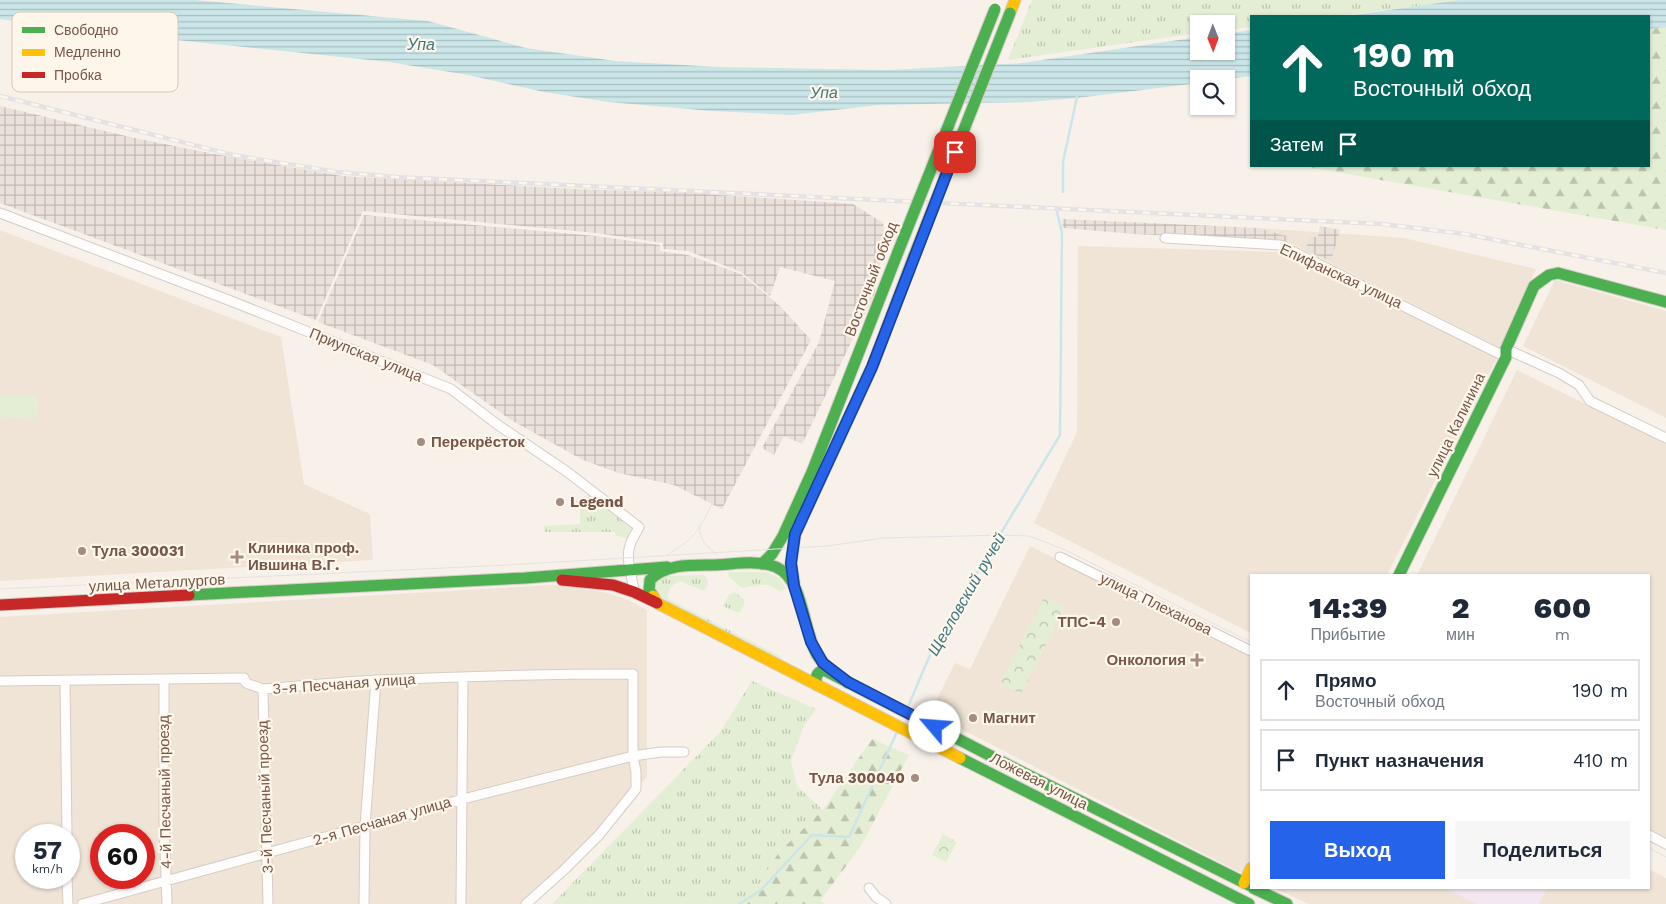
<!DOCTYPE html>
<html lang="ru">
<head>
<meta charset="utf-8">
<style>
	body { margin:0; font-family:"Work Sans",sans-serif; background:#f6f6f7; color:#1f2937; height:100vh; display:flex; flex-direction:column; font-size:19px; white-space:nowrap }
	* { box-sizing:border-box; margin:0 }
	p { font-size:16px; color:#747a83 }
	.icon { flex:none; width:28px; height:28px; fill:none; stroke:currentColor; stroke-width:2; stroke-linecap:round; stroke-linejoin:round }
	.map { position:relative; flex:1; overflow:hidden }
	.side { position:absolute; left:1250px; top:574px; width:400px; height:315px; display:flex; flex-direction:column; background:#fff; border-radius:0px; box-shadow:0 1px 4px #0004 }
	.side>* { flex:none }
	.banner { position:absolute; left:1250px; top:15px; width:400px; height:152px; border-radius:0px; box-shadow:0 1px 4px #0004; background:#00695c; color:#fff; overflow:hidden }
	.needle { width:32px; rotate:179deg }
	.controls { position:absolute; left:1190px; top:15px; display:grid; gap:10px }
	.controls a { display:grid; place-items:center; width:45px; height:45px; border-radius:0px; background:#fff; box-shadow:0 1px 4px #0004; font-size:25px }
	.speed { position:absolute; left:15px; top:824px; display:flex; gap:10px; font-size:25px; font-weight:700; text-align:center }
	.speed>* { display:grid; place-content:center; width:65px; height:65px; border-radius:50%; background:#fff; box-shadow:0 1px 4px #0004; line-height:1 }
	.speed small { font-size:12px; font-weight:400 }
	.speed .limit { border:8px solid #d22; background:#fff; color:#111 }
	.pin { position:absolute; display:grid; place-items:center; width:42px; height:42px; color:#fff; margin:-21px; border-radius:10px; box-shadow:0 2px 8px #0006 }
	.me { position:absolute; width:55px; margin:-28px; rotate:297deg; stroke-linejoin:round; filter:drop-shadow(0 0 4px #0008) }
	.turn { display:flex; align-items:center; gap:18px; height:105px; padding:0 20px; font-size:22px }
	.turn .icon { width:65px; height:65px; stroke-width:2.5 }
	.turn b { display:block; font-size:35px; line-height:42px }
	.then { display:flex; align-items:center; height:48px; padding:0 20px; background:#0003; gap:10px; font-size:19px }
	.eta { display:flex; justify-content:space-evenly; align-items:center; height:85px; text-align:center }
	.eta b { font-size:30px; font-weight:800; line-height:35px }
	.cta { display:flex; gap:10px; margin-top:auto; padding:10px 20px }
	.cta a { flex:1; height:58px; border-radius:0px; background:#2563eb; color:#fff; font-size:20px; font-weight:800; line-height:58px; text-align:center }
	.cta a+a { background:#f6f6f7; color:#1f2937 }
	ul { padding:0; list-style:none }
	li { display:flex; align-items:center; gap:15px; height:62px; margin:0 10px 8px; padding:0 10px; border:2px solid #e0e1e3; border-radius:0px }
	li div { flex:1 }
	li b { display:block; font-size:19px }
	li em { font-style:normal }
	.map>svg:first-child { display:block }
</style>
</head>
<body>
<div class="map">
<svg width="1666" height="904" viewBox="0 0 1666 904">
	<defs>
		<pattern id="industrial-grid" width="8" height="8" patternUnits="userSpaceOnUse" patternTransform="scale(1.25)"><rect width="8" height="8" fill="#eae1da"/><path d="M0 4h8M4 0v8" fill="none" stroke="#c2b9b3"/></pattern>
		<pattern id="grass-tufts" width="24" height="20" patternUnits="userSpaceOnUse" patternTransform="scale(1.25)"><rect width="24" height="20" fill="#e4eed4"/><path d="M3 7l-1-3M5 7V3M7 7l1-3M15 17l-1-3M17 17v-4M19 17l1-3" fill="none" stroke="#bdc4ae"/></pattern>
		<pattern id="forest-firs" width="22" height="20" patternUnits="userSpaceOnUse" patternTransform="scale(1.25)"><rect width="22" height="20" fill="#e4eed4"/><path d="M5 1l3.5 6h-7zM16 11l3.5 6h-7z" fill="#bdc4ae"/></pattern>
		<pattern id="park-crowns" width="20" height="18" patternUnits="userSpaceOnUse" patternTransform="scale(1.25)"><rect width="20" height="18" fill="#e4eed4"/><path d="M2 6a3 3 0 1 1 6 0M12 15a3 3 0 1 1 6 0" fill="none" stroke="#bdc4ae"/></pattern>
		<pattern id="water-rules" width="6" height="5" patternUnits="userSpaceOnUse" patternTransform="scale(1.25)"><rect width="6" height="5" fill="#cbe6e8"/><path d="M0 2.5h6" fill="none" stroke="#a9bdbe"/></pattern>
	</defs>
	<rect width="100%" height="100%" fill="#f7f1ea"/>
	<path fill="#f0e4d7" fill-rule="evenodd" d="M1260 228 1404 238 1536 269 1501 348Z
		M0 230 281 337 304 484 370 514 373 560 0 581Z
		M1078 246 1282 252 1497 358 1387 575H1251V633L1034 523 1077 432Z
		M1555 280 1666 311V418L1523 346Z
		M1517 370 1666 444V850L1649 841V575H1417Z
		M1030 546 1251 655V862L1244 872H1239L930 713 955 663 970 669Z
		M551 585 570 586 608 593 628 600 647 610V777L528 904H0V617ZM26 835H69V878H26ZM101 835H144V878H101Z
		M1649 869 1666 878V904H1309L1274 888H1649Z"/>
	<path fill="url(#industrial-grid)" d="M0 106 130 137 214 154 342 176 574 189 690 193 853 204 883 223 885 236 874 295 802 444 784 436 774 455 762 448 819 342 835 281 780 267 770 296 741 272 688 251 663 249V243L596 233 363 211 316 320 0 203Z
		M364 215 596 236 660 245V251L688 255 741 274 780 306 811 340 722 509 674 485 619 473 583 460 511 420 433 365 318 322Z
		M1062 219 1258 228 1290 237 1286 245 1277 241 1134 234 1063 228Z
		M1320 226 1340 230 1331 261 1306 251 1309 237H1318Z"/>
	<path fill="#f3e8f2" d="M1444 888H1547L1539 904H1477Z"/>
	<path fill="url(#grass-tufts)" d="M1032 0H1467L1336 16H1251V27L1226 30V24H1199V33L1008 60Z
		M590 495 632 528V532L628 539 615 535V532H544V526L580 524V506H575L574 500H584Z
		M729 572H765L779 578 786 588 782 591C776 591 773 586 767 585 760 584 750 587 742 588L728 576Z
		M704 575C710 580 708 585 704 591L680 581C672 584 667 590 668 599L780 656 782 660 657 599 655 582 664 576Z
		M734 592 744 599V605L739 613 723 606 729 595Z
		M752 681 816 709 803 728 791 761 797 786 823 810 779 852 747 904H552L720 732Z"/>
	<path fill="url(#forest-firs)" d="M1666 27V230L1313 168 1310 166H1649V29Z
		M872 739 909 755 861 846 820 901 826 904H747L779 852 823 810Z"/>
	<path fill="url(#park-crowns)" d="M1044 597 1065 607 1021 694 1000 684Z
		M943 834 957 842 946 862 932 855Z"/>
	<path fill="#e4eed4" d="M0 395 34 396 38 400V414L33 419 0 417Z"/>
	<path fill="url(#water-rules)" d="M0 0H195L304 10 428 21 526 48 615 61 717 67 887 70 1022 63 1199 37V51H1226V34L1251 30V76L1226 79H1199V83L1077 98 1030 102 878 105 792 115 712 111 608 102 544 92 468 75 389 62 61 28 0 19Z
		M1460 0H1666V27L1649 29V16H1347Z"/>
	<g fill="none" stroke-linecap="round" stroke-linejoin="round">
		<path stroke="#cbe6e8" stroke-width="2.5" d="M1063 192V162L1077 97
			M907 709 936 641 1060 435 1062 233 1057 212
			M739 904 760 891 812 835 849 837 897 732"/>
		<defs>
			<path id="street" d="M0 213 231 301 451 389 498 425 566 471 639 527C636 533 632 539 630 545 625 561 633 577 634 592
				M1165 238 1280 245 1506 357
				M1506 349 1559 373 1579 385 1590 401 1666 438
				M1060 557 1251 651
				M65 680 67 835
				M164 680V820L167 904
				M0 681 244 678 246 683 263 689C301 686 339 682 377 680 462 676 548 674 633 674V756L636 772V789L599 835 564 870 526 904
				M263 689 268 904
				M1649 835 1666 844
				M67 878 68 904
				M869 888 876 897 886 904
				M82 904 463 799 633 756 661 752H684
				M364 904 365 826 376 680
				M461 904 463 678"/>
			<path id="fast" d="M762 564 772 554 783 536 812 472 898 252
				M1399 575 1506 357V349L1534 286 1549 275 1558 273 1666 302
				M794 583 791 563 795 534 872 367 914 256
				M189 595 525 578 667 567
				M653 596 649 590 650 580C665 564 690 565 711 565 731 565 756 559 776 567 804 579 803 631 817 655 824 667 838 675 848 683
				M817 685C815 678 816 672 824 670L1024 773 1251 886
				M960 758 1249 904
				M1253 888 1287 904"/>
			<path id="slow" d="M1010 13 1015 0
				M653 596 657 603 960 758
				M1244 883 1251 868"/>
			<path id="jam" d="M562 580 613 585 634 592 657 603
				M0 605 189 595"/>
		</defs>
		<use href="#street" stroke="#d6ccc6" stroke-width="11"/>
		<use href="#fast" stroke="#d6ccc6" stroke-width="13"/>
		<use href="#slow" stroke="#d6ccc6" stroke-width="13"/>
		<use href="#jam" stroke="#d6ccc6" stroke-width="13"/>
		<use href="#street" stroke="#fefdfc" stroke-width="9"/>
		<use href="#fast" stroke="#4caf50" stroke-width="11"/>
		<use href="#slow" stroke="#ffc107" stroke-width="11"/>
		<use href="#jam" stroke="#c62828" stroke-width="11"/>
		<path stroke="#e4e2e4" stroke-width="1" d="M699 526C700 540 706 547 717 554
			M667 555C694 539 698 532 712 504
			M0 589 507 565 827 546 884 538 1003 535 1029 536 1063 549 1251 642
			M1649 848 1666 857"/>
		<defs>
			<path id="rail" d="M0 96 233 155 337 172 396 177 1382 224 1465 234 1666 273"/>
		</defs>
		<use href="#rail" stroke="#e4e2e4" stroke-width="4.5"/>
		<use href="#rail" stroke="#fff6eb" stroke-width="2.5" stroke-dasharray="8" stroke-linecap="butt"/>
		<defs>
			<path id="fast-bridge" d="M898 252 995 9
				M914 256 1010 13"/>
		</defs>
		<use href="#fast-bridge" stroke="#d6ccc6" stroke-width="13" stroke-linecap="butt"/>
		<use href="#fast-bridge" stroke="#4caf50" stroke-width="11"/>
	</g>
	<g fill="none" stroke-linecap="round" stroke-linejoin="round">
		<defs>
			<path id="route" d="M935 727 848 682 823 663 811 642 794 586 791 563 795 534 872 367 955 152"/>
		</defs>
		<use href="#route" stroke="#184099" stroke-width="12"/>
		<use href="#route" stroke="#2563eb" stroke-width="9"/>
	</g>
	<g fill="#a38d81" stroke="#fff6eb" stroke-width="2">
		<circle cx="421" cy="442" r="5"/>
		<circle cx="560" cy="502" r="5"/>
		<circle cx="82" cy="551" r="5"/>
		<path d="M234.5 549.5h5v5h5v5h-5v5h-5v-5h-5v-5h5z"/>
		<circle cx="1116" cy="622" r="5"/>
		<path d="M1194.5 652.5h5v5h5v5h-5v5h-5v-5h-5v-5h5z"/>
		<circle cx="973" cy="718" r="5"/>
		<circle cx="915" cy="778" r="5"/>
	</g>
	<g text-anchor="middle" stroke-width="4.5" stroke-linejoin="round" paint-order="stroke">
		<g font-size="15" fill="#765749" stroke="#fff6eb">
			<text transform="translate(1341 276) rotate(25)" y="5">Епифанская улица</text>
			<text transform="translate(871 279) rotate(-69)" y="5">Восточный обход</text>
			<text transform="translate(366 355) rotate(22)" y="5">Приупская улица</text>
			<text transform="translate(1456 425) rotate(-64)" y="5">улица Калинина</text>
			<text transform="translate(157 583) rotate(-3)" y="5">улица Металлургов</text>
			<text transform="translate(1156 604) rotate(26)" y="5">улица Плеханова</text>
			<text transform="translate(344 684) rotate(-4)" y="5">3-я Песчаная улица</text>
			<text transform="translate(1039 781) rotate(27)" y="5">Ложевая улица</text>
			<text transform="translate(165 792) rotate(-91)" y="5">4-й Песчаный проезд</text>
			<text transform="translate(265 797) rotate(-92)" y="5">3-й Песчаный проезд</text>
			<text transform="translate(382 821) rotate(-16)" y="5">2-я Песчаная улица</text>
		</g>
		<g font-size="15" font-weight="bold" fill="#765749" stroke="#fff6eb" text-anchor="start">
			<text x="431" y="447">Перекрёсток</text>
			<text x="570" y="507">Legend</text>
			<text x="248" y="553">Клиника проф.<tspan x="248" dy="17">Ившина В.Г.</tspan></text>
			<text x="92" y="556">Тула 300031</text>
			<text x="1106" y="627" text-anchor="end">ТПС-4</text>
			<text x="1186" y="665" text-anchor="end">Онкология</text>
			<text x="983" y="723">Магнит</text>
			<text x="905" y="783" text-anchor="end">Тула 300040</text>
		</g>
		<g font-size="16" font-style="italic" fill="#3f7a83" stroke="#fff6eb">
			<text x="421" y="50">Упа</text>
			<text transform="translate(824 92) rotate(-1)" y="6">Упа</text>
			<text transform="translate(966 594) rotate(-60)" y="6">Щегловский ручей</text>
		</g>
	</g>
	<rect x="12" y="12" width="166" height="80" rx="8" fill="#fff6eb" stroke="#d6c6ba" stroke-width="1"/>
	<rect x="22" y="27" width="23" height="6" fill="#4caf50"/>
	<rect x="22" y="49" width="23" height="7" fill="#ffc107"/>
	<rect x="22" y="72" width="23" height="6" fill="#c62828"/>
	<g font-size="14" fill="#765749">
		<text x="54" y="35">Свободно</text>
		<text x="54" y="57">Медленно</text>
		<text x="54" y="80">Пробка</text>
	</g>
</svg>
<div class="controls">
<a><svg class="needle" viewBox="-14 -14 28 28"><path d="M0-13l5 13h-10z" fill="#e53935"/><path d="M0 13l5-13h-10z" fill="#747a83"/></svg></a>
<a><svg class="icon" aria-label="search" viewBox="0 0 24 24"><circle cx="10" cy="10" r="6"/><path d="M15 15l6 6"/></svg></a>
</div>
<div class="speed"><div>57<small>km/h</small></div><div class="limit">60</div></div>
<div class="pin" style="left:955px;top:152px;background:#d93025"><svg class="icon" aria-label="arrive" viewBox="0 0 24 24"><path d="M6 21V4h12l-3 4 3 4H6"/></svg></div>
<svg class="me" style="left:935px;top:727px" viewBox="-20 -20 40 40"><circle r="19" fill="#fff"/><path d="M0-13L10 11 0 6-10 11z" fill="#2563eb"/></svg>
<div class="banner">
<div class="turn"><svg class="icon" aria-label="ahead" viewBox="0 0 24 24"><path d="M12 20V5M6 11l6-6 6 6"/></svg><div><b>190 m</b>Восточный обход</div></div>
<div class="then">Затем<svg class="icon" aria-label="arrive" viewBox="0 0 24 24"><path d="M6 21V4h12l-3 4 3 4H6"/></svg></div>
</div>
<section class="side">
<div class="eta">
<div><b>14:39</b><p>Прибытие</p></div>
<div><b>2</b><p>мин</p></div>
<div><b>600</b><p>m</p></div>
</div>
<ul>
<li><svg class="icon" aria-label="ahead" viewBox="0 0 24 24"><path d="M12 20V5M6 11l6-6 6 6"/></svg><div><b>Прямо</b><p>Восточный обход</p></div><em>190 m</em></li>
<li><svg class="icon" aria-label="arrive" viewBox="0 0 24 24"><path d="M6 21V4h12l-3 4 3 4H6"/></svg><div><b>Пункт назначения</b></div><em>410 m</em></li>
</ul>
<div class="cta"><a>Выход</a><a>Поделиться</a></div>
</section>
</div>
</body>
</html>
